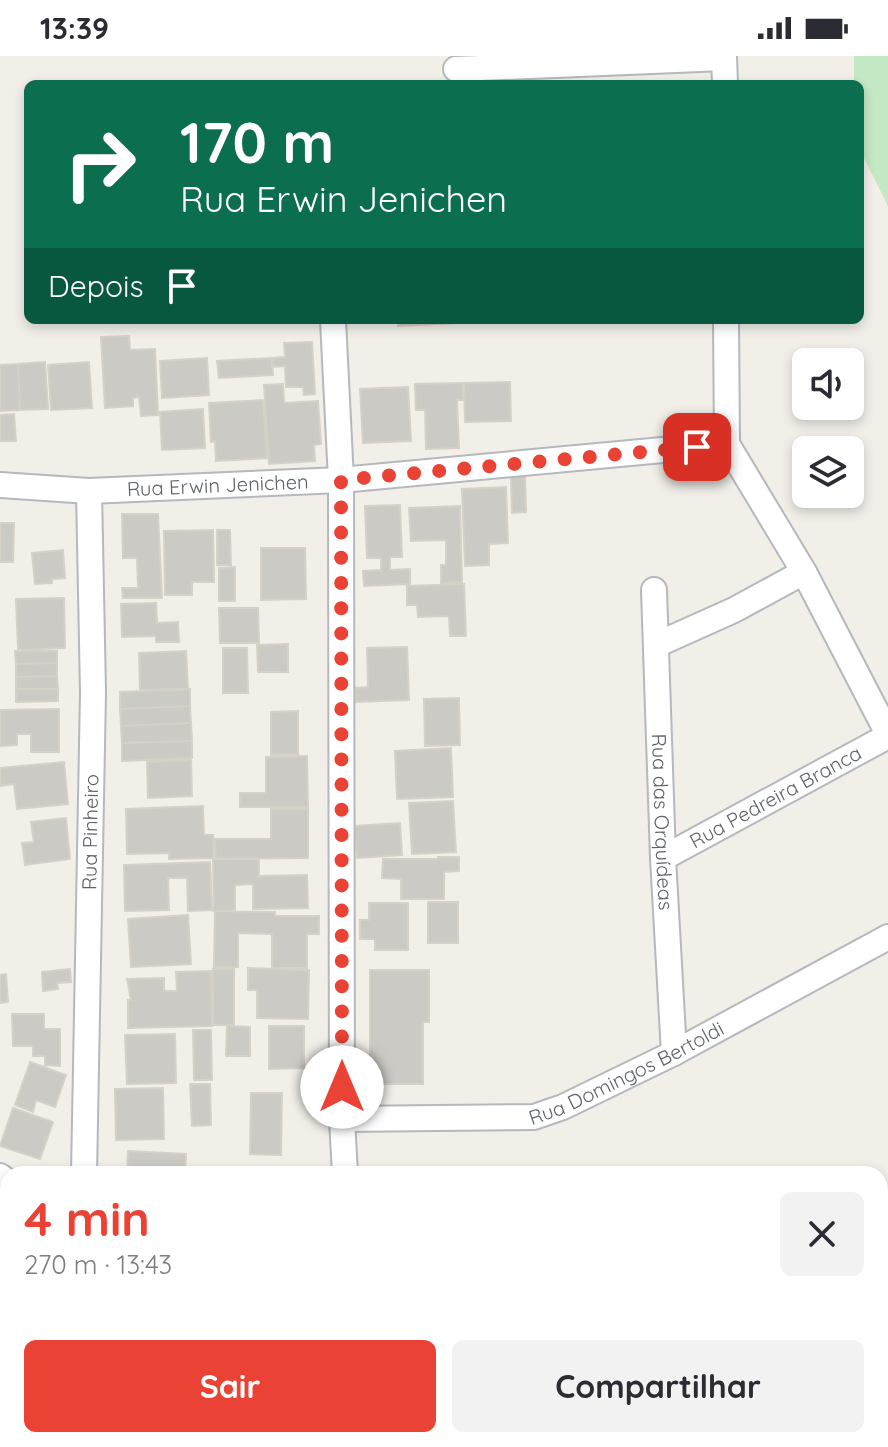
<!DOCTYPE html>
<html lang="pt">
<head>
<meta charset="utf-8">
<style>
	body { margin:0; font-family:Quicksand,sans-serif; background:#f2f2f3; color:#2b2b33; height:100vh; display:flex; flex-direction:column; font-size:30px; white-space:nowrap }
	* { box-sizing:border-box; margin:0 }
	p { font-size:26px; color:#7c7c81 }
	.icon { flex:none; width:44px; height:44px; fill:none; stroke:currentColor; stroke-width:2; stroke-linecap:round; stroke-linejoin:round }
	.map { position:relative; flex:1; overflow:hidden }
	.sheet { position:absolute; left:0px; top:1110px; width:888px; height:282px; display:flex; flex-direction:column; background:#fff; border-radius:24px 24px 0 0; box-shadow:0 4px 12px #0003 }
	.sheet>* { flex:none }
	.top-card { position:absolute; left:24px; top:24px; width:840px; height:244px; border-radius:12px; box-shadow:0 4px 12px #0003; background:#0b6e4f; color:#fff; overflow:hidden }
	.controls { position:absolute; left:792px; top:292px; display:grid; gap:16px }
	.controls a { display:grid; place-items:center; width:72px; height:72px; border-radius:12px; background:#fff; box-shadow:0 4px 12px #0003; font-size:40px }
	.pin { position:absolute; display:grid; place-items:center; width:68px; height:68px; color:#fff; margin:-34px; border-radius:16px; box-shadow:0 4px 12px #0006 }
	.me { position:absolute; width:88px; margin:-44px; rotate:0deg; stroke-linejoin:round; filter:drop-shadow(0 0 6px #0008) }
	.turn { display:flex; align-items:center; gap:28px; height:168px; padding:0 24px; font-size:36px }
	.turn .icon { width:104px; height:104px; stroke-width:2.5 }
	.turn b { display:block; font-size:56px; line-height:68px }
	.then { display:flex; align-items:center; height:76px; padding:0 24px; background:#0003; gap:16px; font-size:30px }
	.round { display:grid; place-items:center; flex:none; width:84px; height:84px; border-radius:12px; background:#f2f2f3 }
	.overview { display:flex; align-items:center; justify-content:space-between; height:136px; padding:0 24px }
	h1 { font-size:48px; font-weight:700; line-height:60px; color:#ea4335 }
	.action { display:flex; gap:16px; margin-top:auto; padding:16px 24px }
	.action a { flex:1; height:92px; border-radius:12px; background:#ea4335; color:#fff; font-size:32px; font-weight:700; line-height:92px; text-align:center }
	.action a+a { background:#f2f2f3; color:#2b2b33 }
	.status { display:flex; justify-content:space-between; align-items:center; height:56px; padding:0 40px; background:#fff; direction:ltr }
	.status svg { height:22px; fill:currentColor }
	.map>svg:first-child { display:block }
</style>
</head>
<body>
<div class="status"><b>13:39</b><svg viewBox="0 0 49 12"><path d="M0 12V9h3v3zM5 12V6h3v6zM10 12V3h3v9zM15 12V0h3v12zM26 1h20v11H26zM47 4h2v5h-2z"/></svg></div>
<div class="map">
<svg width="888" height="1391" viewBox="0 0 888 1391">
	<rect width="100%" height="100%" fill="#f1efe8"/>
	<path fill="#c5e8c5" d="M854 0H888V150L860 94V28H854Z"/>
	<path fill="#cccac5" stroke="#d6d1c6" stroke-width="2" d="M398 264H455V267L398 270Z
		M129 280 130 294 155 293 158 359 141 360 139 341 133 342V350L105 352 101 281Z
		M312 286 315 338 304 339 303 331H286L285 310 272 311V302L285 301 284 287Z
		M207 302 209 339 162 342 160 305Z
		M272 302 273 319 219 322 217 305Z
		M45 306 48 353 20 354 18 308Z
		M89 306 92 352 51 354 48 309Z
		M18 308 20 354 0 355V309Z
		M510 326 511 365 465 366 464 327Z
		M463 327V344H457L459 392 426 393 425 354H416L415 328Z
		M283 328 284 347 318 345 321 388 314 389 315 405 269 408 264 329Z
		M408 331 411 385 363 387 360 333Z
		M263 344 267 402 216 405 215 385 211 386 209 347Z
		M203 353 205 392 162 394 160 356Z
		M14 358 16 385H0V359Z
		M525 420 526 456 512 457 511 421Z
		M506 431 508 487 489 488V509L465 510 462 433Z
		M400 449 402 501H390V514L410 513V528L364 530 363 515 381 514V502H367L365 450Z
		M460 450 462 526 441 527V509H446V484L411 485 409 452Z
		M122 458H158L162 542H123L122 532H138L137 502H123Z
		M0 467H14L13 506H0Z
		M213 474 214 526H192V539H165L164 475Z
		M217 474H230L231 509H217Z
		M261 492H305L306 543 261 544Z
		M63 494 65 522 52 523V527L35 528 32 497Z
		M235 511V545H219V512Z
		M464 528 466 580H450L449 560 418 561 417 549H407V530Z
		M64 542 65 592 18 594 16 543Z
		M156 547 157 567 178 566 179 586H156V580L122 581 121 548Z
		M219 552H258L259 587H220Z
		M288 588V616H258L257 589Z
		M407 591 409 644 356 646 355 632 368 631 367 592Z
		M223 592H247L248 637H223Z
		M15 595H57V607L16 608Z
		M186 595 188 633 140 634 139 597Z
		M57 607V620L16 621V608Z
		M57 620 58 633H16V621Z
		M16 633H58V645L16 646Z
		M190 633V650L120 653V636Z
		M459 642 460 689 425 690 424 643Z
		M190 650 191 667 121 670 120 653Z
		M59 653V696H31V678H17V689L0 690V654Z
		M298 655V698L271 699V656Z
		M191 667 192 685 122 687 121 670Z
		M192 685V702L122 705V687Z
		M451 692 453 741 397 743 395 695Z
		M307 700 308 751H240V737H266V701Z
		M191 704 192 740 148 742 147 706Z
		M64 706 68 748 17 753 14 728 0 730V712Z
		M453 745 456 796 412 798 409 747Z
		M203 750 204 779H213L214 802 169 803V797L127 798 126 753Z
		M271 753H308V802L216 803 215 783H271Z
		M66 762 70 803 25 809 22 787 34 786 31 766Z
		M400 767 402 799 357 802 355 770Z
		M438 801H459V815L444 816V843H401V823L382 822 383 803H438Z
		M213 803H259V820L307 819 308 852 253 853V828L235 829V855H214Z
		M210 806 212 854 188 855 187 822H168L169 854 125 855 124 809Z
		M428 846H458V887H428Z
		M369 847H408V894H375V883H360V864H369Z
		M215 855 275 856V860H319V878H307V912H272V878L238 877V911H214Z
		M188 859 191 908 131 911 128 863Z
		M248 912 309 914 308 963 257 962V934H248Z
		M70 913 71 926 57 927 58 933 43 935 42 916Z
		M213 913H234V969H213Z
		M370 914H429V966H423V1028H370Z
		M211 915 212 970 128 972V944H131L127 923 164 922V935H177L176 916Z
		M6 918 8 946 0 947V919Z
		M12 958H44V973H60V1010L45 1009V1000H33V990H13Z
		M227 970 250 971V1000H226Z
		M269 970H304V1012L269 1013Z
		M193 974H211L212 1024H194Z
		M175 978 176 1027 127 1028 125 979Z
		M30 1006 66 1019 55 1051 36 1044 33 1056 15 1049Z
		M190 1028H210L211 1069 192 1070Z
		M163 1032 164 1083 116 1084 115 1033Z
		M251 1037H282L281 1099 250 1098Z
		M13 1052 53 1066 40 1103 0 1090Z
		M128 1095 186 1098 185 1118H127Z
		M300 1384H327V1391H299Z"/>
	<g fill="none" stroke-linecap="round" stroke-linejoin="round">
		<defs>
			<g id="minor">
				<path d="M724 0 725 28"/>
				<path d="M456 13 724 2"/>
				<path d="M333 264 341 424 342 1063 345 1118"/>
				<path d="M726 264 727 388"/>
				<path id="s1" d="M0 429 89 435 341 424 727 388 804 516 888 678"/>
				<path id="s2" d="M654 534 663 802 674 997"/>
				<path d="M656 589 734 554 804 516"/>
				<path id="s3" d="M663 802 888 680"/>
				<path id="s4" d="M342 1063 534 1061 563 1051 674 997 888 881"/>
				<path id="s5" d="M84 1118 93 636 89 435"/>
				<path d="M0 1120 8 1126"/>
				<path d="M359 1384 360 1391"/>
				<path d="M0 1386 19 1391"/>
			</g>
		</defs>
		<use href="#minor" stroke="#b5b8bc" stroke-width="28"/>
		<use href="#minor" stroke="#fff" stroke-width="24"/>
	</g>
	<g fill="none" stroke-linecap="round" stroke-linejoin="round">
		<path stroke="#ea4335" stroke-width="14" stroke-dasharray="0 25.2" d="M342 1031 341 424 697 391"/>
	</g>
	<g text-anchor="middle" stroke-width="6" stroke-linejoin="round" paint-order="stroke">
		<g font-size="20" fill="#5f6368" stroke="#fff">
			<text dy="7" stroke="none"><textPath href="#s1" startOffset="218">Rua Erwin Jenichen</textPath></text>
			<text dy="7" stroke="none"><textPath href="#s3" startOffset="128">Rua Pedreira Branca</textPath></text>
			<text dy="7" stroke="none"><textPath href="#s2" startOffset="232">Rua das Orquídeas</textPath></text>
			<text dy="7" stroke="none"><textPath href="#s5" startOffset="342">Rua Pinheiro</textPath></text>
			<text dy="7" stroke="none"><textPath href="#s4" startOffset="294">Rua Domingos Bertoldi</textPath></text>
		</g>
	</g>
</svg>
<div class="controls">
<a><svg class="icon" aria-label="sound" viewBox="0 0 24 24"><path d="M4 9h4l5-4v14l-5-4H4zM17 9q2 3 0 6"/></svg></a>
<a><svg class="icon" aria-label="layers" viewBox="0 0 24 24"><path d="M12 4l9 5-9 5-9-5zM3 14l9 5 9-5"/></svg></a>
</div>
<div class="pin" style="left:697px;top:391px;background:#d93025"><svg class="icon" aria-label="arrive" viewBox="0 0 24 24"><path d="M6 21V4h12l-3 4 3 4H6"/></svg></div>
<svg class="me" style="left:342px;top:1031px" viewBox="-20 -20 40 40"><circle r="19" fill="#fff"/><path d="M0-13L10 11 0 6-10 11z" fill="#ea4335"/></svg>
<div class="top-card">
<div class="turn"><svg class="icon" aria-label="right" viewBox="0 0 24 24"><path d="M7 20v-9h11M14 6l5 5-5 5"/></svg><div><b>170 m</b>Rua Erwin Jenichen</div></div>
<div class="then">Depois<svg class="icon" aria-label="arrive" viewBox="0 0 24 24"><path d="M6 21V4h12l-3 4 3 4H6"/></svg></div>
</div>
<section class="sheet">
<div class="overview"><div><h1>4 min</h1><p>270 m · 13:43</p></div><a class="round"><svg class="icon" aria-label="close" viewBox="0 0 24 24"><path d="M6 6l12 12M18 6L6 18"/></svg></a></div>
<div class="action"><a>Sair</a><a>Compartilhar</a></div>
</section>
</div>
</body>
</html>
